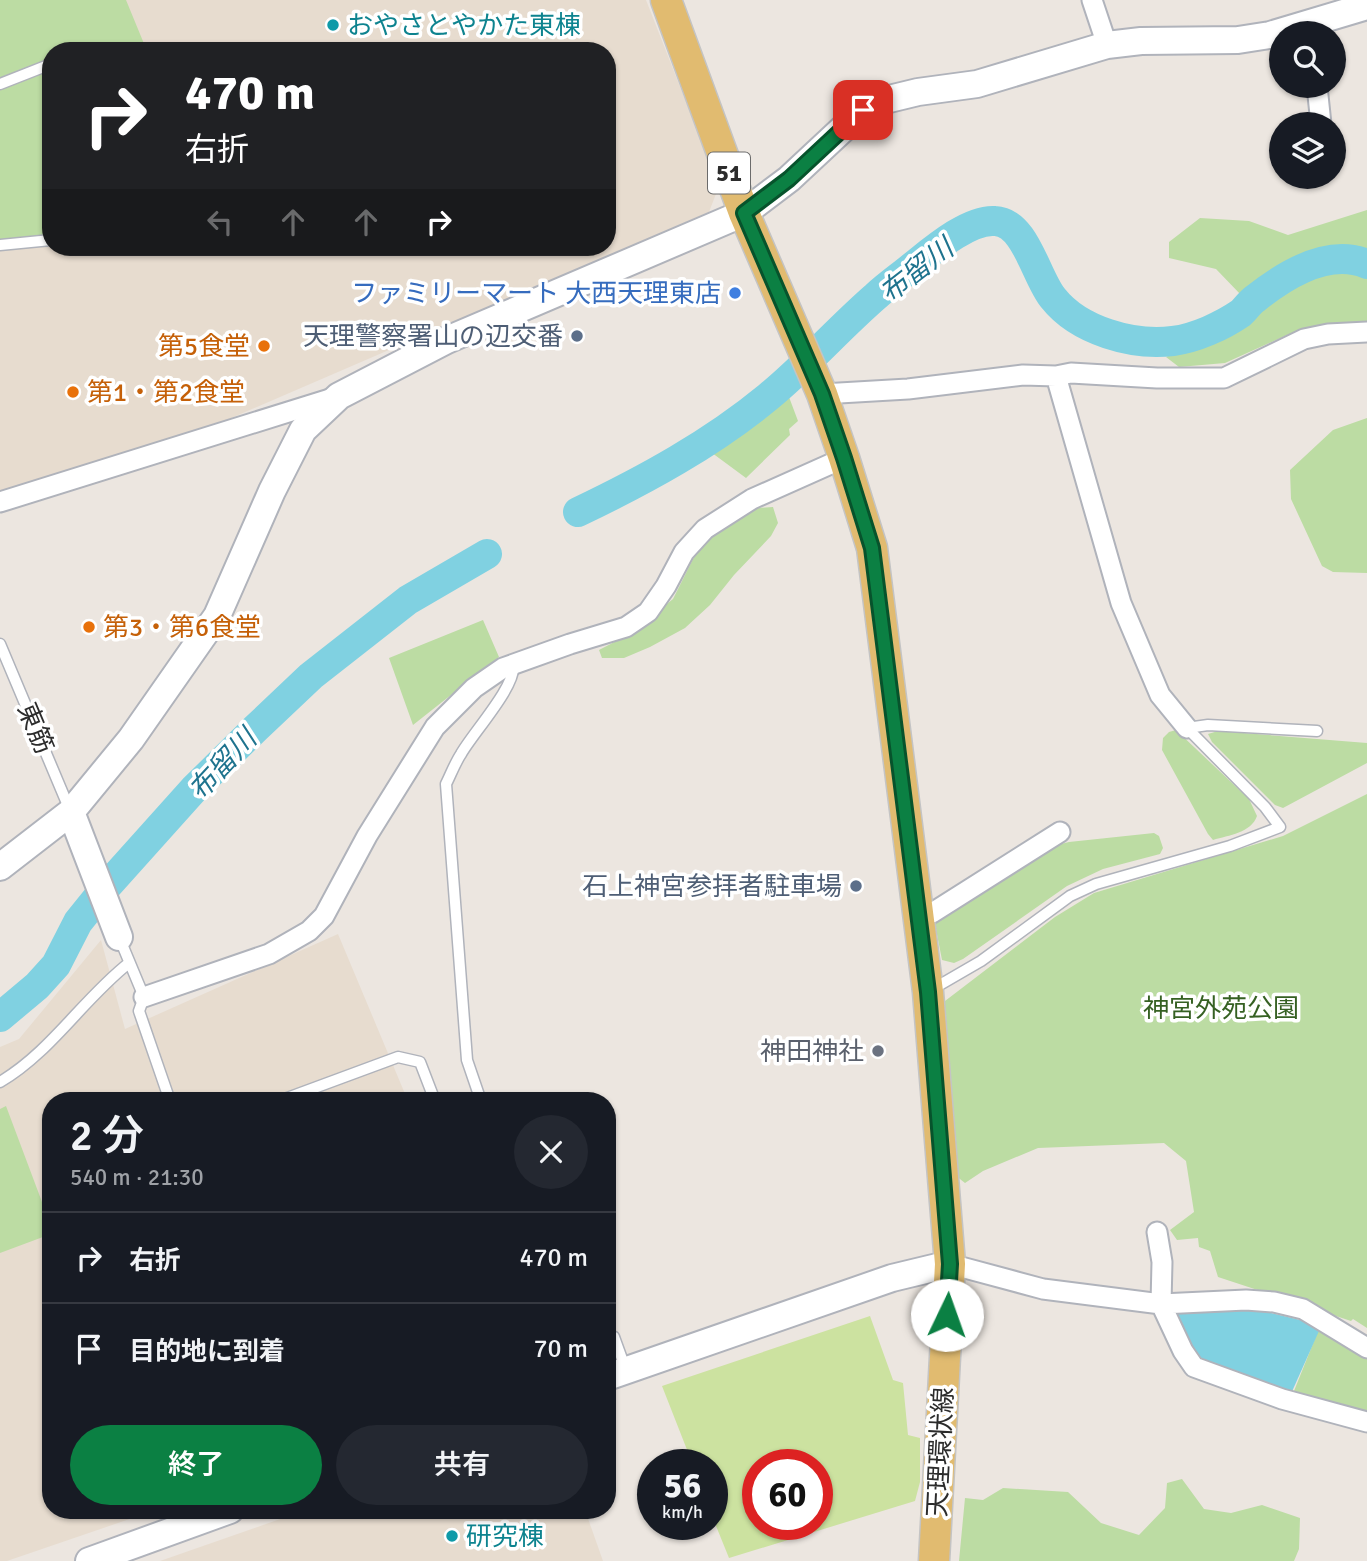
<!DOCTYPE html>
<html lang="ja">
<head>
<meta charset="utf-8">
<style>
	body { margin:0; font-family:Signika,"Noto Sans JP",sans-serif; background:#242831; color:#f1f3f6; height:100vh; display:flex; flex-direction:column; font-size:26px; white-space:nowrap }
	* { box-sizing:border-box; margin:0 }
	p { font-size:23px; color:#9ea1a6 }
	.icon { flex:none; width:38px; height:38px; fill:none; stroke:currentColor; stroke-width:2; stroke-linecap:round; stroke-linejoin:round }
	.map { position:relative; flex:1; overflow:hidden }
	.details { position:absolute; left:42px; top:1092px; width:574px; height:427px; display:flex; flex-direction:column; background:#171b24; border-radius:28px; box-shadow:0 2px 5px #0004 }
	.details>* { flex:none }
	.hud { position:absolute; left:42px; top:42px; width:574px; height:214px; border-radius:28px; box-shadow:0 2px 5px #0004; background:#202124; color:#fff; overflow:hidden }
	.fabs { position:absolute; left:1269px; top:21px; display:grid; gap:14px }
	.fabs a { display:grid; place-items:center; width:77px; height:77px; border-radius:50%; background:#171b24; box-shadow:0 2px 5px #0004; font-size:35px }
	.speed { position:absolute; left:637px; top:1449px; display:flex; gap:14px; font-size:35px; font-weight:700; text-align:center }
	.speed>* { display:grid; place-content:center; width:91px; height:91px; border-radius:50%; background:#171b24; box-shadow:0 2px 5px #0004; line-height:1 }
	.speed small { font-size:18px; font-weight:400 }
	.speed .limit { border:10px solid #d22; background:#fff; color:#111 }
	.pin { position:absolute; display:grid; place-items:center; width:60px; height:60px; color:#fff; margin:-30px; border-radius:14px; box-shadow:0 4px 10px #0006 }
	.me { position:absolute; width:77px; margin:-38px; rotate:3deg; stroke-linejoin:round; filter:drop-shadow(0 0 5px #0008) }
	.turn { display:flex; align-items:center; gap:24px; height:147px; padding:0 28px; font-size:32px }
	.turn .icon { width:91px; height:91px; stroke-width:2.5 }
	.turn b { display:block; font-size:49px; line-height:60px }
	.lanes { display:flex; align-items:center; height:66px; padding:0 28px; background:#0003; justify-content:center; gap:35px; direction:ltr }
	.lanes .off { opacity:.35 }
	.round { display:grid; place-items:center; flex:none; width:74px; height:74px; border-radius:37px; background:#242831 }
	.summary { display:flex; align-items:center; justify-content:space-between; height:119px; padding:0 28px }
	h1 { font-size:42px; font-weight:600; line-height:52px }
	.cta { display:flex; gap:14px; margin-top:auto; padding:14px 28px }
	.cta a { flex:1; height:80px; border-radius:42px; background:#0b8043; color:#fff; font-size:28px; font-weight:600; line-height:80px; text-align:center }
	.cta a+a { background:#242831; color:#f1f3f6 }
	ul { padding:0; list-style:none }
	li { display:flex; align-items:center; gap:21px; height:91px; padding:0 28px; border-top:2px solid #363941 }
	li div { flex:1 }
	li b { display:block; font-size:26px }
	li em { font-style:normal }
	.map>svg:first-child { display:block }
</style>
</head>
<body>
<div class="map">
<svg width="1367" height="1561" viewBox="0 0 1367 1561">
	<rect width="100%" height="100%" fill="#ece6e0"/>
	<path fill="#e7dccf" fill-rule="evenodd" d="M0 0H646L719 186 709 212 229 419 0 491ZM51 51H607V247H51Z
		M338 934 408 1101H51V1510H156L7 1561H0V1047L19 1039 101 940 125 1029Z
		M306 1510H585L603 1561H160Z"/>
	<path fill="#bcdca3" d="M0 0H126L147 51H51V235L0 240Z
		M1367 210V324L1331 325 1287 335 1225 363 1179 367 1166 357 1202 340 1245 325 1242 296 1216 269 1169 258V242L1200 218 1249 221 1288 235Z
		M786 389 798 421 789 429 790 435 746 478 704 447Z
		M1367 418V573L1333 572 1322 566 1291 499 1290 470 1333 430Z
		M773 507 778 523 771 536 734 575 710 605 685 628 650 647 624 658H602L599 650 628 635 673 599 693 559 711 534 757 508Z
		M483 620 499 657 413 725 389 658Z
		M1176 730 1249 799 1257 816C1251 833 1229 835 1213 840L1208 834 1162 750 1163 738 1169 732Z
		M1218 731 1367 743V763L1283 808 1275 805 1212 742 1208 734Z
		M1367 794V1328L1353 1319 1351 1321 1218 1277 1210 1251 1199 1247 1198 1238 1177 1240 1170 1230 1194 1212 1186 1161 1164 1143 1038 1148 983 1171 965 1183 951 1172 936 1014 945 1001 1055 917 1094 893 1283 836Z
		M1154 833 1159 836 1163 848 1160 854 1103 869 1067 886 963 959 954 963 942 960 935 924 941 917 1053 846 1069 842Z
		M6 1106 51 1226V1234L0 1253V1109Z
		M1320 1326 1367 1354V1415L1292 1396Z
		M1182 1479 1204 1509 1231 1513 1262 1505 1300 1518 1299 1549 1294 1561H959L965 1498 983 1500 1003 1488 1068 1492 1101 1523 1139 1535 1165 1508 1167 1483Z"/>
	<path fill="#cce2a0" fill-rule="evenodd" d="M870 1316 893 1380 903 1383 908 1435 920 1438V1482L915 1501 729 1558 712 1516V1465H693L662 1386ZM758 1465H817V1524H758Z"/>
	<path fill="#80d1e1" d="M1255 1309 1317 1324 1319 1331 1290 1396 1205 1364 1187 1349 1170 1311Z"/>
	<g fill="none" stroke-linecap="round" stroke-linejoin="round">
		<path stroke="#80d1e1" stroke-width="30" d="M578 512C645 480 711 444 768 397 806 366 839 328 876 296 888 285 901 276 913 266 933 250 969 219 995 221 1026 222 1036 278 1053 298 1079 331 1133 346 1173 341 1196 338 1222 326 1241 313 1246 308 1250 302 1256 298 1285 275 1329 248 1367 264
			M0 1017 37 986 56 965 78 922 107 886 194 789 255 729 311 676 408 600 487 554"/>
		<defs>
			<path id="lane" d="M0 84 51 64
				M0 245 51 240
				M0 644 69 808
				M1187 728 1208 725 1317 731
				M119 937 144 997 139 1011 170 1101
				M931 990 981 961 1070 896 1096 884 1230 846 1280 827 1265 807 1187 728
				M0 1082C51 1052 83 999 129 963
				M279 1101 398 1057 420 1062 435 1101
				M481 1101 467 1060 446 784C451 774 455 763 461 754 472 734 517 685 513 665
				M607 1337H614L626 1370"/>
			<path id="street" d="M1092 0 1107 45
				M1317 86 1321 124
				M1056 376 1121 603 1160 695 1187 728
				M822 394 908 389 1023 375 1056 376 1071 373 1157 378H1224L1304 339 1328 334 1367 332
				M0 502 333 398
				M917 916 932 913 1060 832
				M144 997 269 954 309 931 324 916 367 836 435 727 474 688 503 668 570 644 626 627 648 612 666 586 684 552 705 529 752 499 844 458
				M1157 1232 1162 1262 1161 1304 1183 1351 1194 1367 1282 1399 1367 1422
				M950 1264 1043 1289 1161 1304 1246 1300 1274 1302 1303 1309 1367 1348"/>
			<path id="secondary" d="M71 812 119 937
				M0 867 71 812 131 739 217 616 272 491 303 430 339 396 447 340 744 213 789 179 863 110 885 100 918 92 977 84 1107 45 1141 41 1238 40 1270 35 1367 6
				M607 1377 892 1278 950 1264
				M89 1561 230 1510"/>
			<path id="primary" d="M666 0 744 213 822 394 844 458 872 548 928 992 950 1264 934 1561"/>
		</defs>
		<use href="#lane" stroke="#b0b3bb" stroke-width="13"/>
		<use href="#street" stroke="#b0b3bb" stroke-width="23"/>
		<use href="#secondary" stroke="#b0b3bb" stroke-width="30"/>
		<use href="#primary" stroke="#c4c4c4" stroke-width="33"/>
		<use href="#lane" stroke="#fff" stroke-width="10"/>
		<use href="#street" stroke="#fff" stroke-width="19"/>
		<use href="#secondary" stroke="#fff" stroke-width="26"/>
		<use href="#primary" stroke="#e1bb70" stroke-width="30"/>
	</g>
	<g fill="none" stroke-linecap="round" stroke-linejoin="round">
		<defs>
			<path id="route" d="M863 110 789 179 744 213 822 394 844 458 872 548 928 992 950 1264 947 1315"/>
		</defs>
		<use href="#route" stroke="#07532c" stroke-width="18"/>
		<use href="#route" stroke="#0b8043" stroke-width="12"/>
	</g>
	<g fill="#0f9aa8" stroke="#fff" stroke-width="2.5">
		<circle cx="333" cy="25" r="7"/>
		<circle cx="452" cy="1536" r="7"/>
	</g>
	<circle fill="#3f7fe0" stroke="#fff" stroke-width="2.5" cx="735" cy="293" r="7"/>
	<g fill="#5c6f8a" stroke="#fff" stroke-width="2.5">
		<circle cx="577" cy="336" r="7"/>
		<circle cx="856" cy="886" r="7"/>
	</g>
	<g fill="#e8710a" stroke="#fff" stroke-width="2.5">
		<circle cx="264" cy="346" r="7"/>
		<circle cx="73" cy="392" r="7"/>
		<circle cx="89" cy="627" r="7"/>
	</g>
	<circle fill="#6b7280" stroke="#fff" stroke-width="2.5" cx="878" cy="1051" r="7"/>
	<g text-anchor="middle" stroke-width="7" stroke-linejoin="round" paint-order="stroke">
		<rect fill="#fff" stroke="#6b6b6b" stroke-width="2" x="708" y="152.5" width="42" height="41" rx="5"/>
		<g font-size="24" font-weight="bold" fill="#2c2c2c">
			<text x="729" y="181">51</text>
		</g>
		<g font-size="26" fill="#0d838f" stroke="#fff" text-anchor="start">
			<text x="347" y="34">おやさとやかた東棟</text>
			<text x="466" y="1545">研究棟</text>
		</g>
		<g font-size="26" fill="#366cbe" stroke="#fff" text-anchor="end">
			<text x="721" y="302">ファミリーマート 大西天理東店</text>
		</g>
		<g font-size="26" fill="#4e5e75" stroke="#fff" text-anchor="end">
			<text x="563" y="345">天理警察署山の辺交番</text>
			<text x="842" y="895">石上神宮参拝者駐車場</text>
		</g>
		<g font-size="26" fill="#c56008" stroke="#fff" text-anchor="start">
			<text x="250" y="355" text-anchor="end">第5食堂</text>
			<text x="87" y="401">第1・第2食堂</text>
			<text x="103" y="636">第3・第6食堂</text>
		</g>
		<g font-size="26" fill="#2c2c2c" stroke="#fff">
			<text transform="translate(36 728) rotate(67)" y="9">東筋</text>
			<text transform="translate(940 1452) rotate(-87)" y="9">天理環状線</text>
		</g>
		<g font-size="26" fill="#366123" stroke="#fff">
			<text x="1221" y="1017">神宮外苑公園</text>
		</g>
		<g font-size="26" fill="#5b616d" stroke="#fff" text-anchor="end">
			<text x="864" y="1060">神田神社</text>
		</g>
		<g font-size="28" font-style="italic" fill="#1e738e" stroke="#fff">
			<text transform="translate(916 270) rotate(-38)" y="10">布留川</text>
			<text transform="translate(222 764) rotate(-47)" y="10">布留川</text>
		</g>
	</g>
</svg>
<div class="fabs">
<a><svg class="icon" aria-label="search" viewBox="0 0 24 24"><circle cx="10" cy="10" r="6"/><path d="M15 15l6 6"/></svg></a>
<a><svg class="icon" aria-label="layers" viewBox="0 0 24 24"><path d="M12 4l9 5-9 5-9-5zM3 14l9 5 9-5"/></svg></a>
</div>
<div class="speed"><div>56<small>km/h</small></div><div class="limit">60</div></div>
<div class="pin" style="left:863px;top:110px;background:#d93025"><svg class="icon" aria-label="arrive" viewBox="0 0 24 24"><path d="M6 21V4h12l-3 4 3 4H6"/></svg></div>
<svg class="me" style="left:947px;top:1315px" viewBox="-20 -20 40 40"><circle r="19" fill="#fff"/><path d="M0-13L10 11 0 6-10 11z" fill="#0b8043"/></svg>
<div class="hud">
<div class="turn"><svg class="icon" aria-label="right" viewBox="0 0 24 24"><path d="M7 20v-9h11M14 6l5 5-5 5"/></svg><div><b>470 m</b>右折</div></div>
<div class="lanes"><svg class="icon off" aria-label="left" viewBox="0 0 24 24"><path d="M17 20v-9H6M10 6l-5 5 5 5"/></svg><svg class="icon off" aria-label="ahead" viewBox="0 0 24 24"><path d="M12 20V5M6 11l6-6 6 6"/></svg><svg class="icon off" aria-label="ahead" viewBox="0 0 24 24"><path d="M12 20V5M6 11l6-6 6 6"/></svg><svg class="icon" aria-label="right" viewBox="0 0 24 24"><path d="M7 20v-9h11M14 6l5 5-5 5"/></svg></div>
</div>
<section class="details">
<div class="summary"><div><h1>2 分</h1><p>540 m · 21:30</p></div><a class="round"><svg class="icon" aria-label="close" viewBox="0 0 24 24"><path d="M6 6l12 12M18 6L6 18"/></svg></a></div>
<ul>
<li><svg class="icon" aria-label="right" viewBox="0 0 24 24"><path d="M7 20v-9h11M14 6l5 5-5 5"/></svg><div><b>右折</b></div><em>470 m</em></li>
<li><svg class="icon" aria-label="arrive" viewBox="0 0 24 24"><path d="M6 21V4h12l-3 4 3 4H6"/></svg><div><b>目的地に到着</b></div><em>70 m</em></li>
</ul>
<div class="cta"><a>終了</a><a>共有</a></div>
</section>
</div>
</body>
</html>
